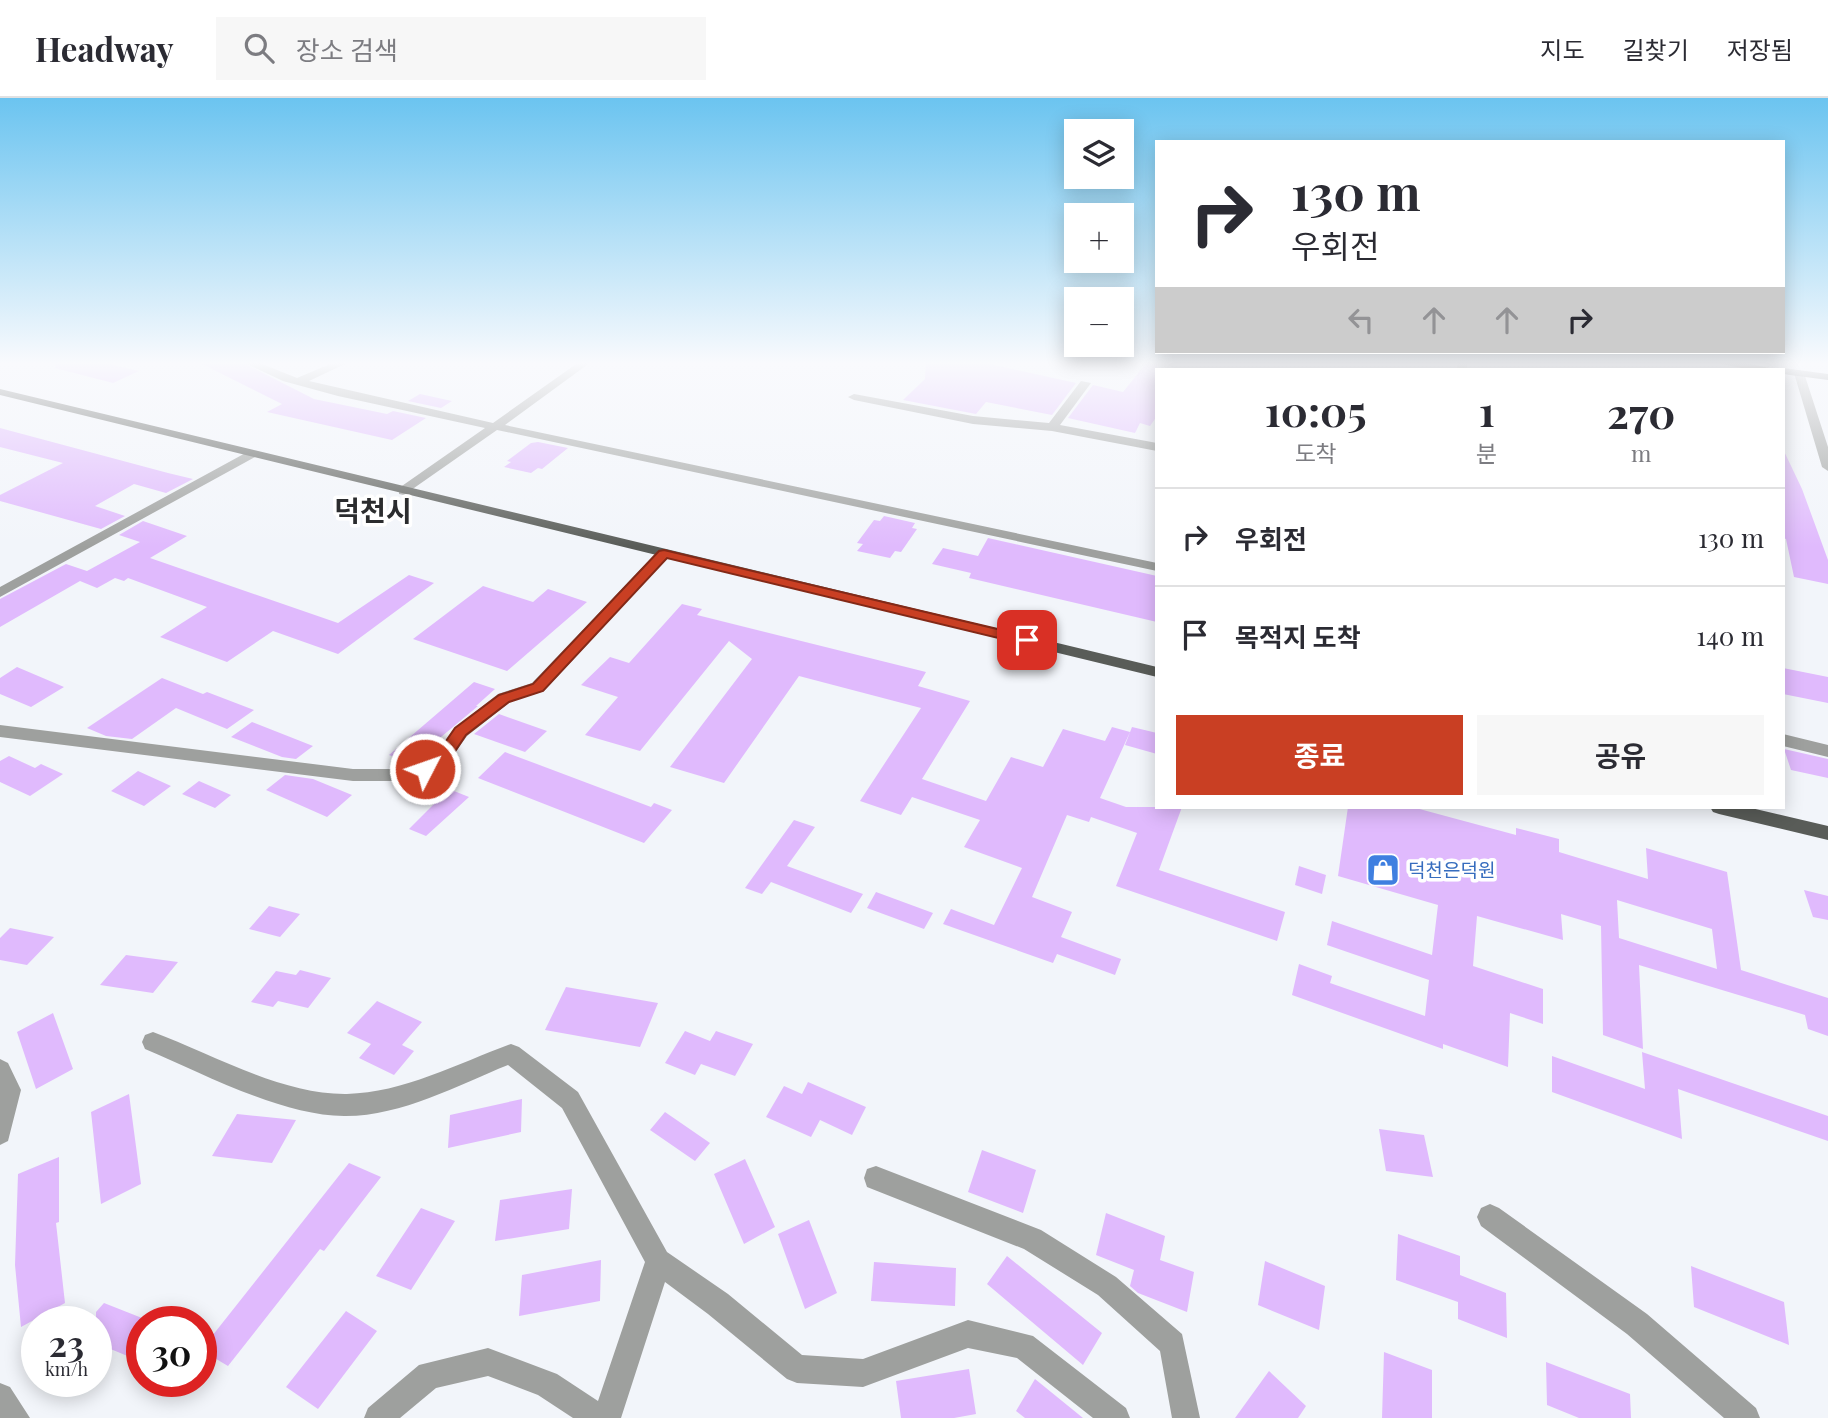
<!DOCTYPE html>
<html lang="ko">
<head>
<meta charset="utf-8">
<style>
	body { margin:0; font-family:"Playfair Display","Noto Sans KR",serif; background:#f7f7f7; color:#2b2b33; height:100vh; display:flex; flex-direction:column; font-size:26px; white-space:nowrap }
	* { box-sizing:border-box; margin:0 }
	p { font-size:23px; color:#7c7c81 }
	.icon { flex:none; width:38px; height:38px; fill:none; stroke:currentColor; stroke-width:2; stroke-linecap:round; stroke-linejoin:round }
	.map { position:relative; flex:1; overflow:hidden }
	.details { position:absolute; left:1155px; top:270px; width:630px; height:441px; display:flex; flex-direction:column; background:#fff; border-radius:0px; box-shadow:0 4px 18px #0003 }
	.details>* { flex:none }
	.banner { position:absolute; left:1155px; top:42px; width:630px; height:214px; border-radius:0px; box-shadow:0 4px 18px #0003; background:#fff; color:#2b2b33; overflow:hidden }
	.buttons { position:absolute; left:1064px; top:21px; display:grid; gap:14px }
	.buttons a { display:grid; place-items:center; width:70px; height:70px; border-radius:0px; background:#fff; box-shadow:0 4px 18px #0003; font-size:35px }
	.speed { position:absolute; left:21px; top:1208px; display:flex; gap:14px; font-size:35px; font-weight:700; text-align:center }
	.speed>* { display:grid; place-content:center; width:91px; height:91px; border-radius:50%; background:#fff; box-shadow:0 4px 18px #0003; line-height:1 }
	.speed small { font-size:18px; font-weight:400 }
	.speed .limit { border:10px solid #d22; background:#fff; color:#111 }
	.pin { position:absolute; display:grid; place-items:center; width:60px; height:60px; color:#fff; margin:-30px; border-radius:14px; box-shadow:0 4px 10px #0006 }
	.me { position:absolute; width:77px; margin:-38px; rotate:49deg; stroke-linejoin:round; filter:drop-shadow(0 0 5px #0008) }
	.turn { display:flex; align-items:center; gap:24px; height:147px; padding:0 21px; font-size:32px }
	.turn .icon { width:91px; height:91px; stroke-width:2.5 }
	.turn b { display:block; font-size:49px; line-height:60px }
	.lanes { display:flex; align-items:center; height:66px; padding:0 21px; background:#0003; justify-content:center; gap:35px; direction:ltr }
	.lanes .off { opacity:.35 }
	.eta { display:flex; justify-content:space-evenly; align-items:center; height:119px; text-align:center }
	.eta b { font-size:42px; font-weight:700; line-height:49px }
	.action { display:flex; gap:14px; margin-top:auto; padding:14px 21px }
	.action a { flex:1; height:80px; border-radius:0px; background:#c93f23; color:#fff; font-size:28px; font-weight:700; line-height:80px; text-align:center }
	.action a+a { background:#f7f7f7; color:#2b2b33 }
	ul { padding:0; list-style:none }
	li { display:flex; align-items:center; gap:21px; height:98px; padding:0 21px; border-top:2px solid #e1e1e2 }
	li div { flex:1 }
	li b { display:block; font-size:26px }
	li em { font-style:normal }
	header { display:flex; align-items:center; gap:42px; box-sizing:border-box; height:98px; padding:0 35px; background:#fff; border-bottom:2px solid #e1e1e2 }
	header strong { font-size:33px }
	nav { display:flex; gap:38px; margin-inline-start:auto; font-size:24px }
	.search { width:490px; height:63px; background:#f7f7f7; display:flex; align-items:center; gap:18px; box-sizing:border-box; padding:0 24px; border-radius:0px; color:#7c7c81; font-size:26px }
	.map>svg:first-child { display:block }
</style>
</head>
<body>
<header>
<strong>Headway</strong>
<div class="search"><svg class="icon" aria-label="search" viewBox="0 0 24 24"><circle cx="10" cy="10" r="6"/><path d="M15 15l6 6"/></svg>장소 검색</div>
<nav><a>지도</a><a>길찾기</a><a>저장됨</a></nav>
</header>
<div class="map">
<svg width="1828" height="1320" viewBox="0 0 1828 1320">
	<rect width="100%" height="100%" fill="#f2f5fa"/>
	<path fill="#e0bafd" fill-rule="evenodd" d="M56 264H102L139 273 113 285 55 270Z
		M198 264H241L314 301 387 316 393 313 426 320 392 342 267 314 282 306Z
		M926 264H981L1076 285 1052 317 986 304 976 316 903 302 925 281Z
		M1147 264H1157V318L1150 328 1140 325 1135 335 1068 320 1093 287 1123 294Z
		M420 296 452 303 441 310 408 303Z
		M0 330 168 375 193 381 166 395 134 386 95 408 125 418 101 431 0 403V397L63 365 0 349Z
		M538 344 568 350 542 371 538 370 531 375 504 369 511 364 507 363 531 345Z
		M1783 351 1802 391 1828 462V486L1794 479 1786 441 1783 440Z
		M884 418 915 425 912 430 917 431 901 454 895 453 890 460 857 453 863 446 857 445 874 422 880 423Z
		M143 423 187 438 150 460 338 525 409 477 434 485 338 556 273 533 227 564 160 539 207 509 128 480 124 483 115 480 97 490 80 483 0 529V501L66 466 87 473 140 444 119 437Z
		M988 440 1157 478V524L969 480 971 475 932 466 943 450 978 458Z
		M483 488 533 504 548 491 587 504 507 573 413 541Z
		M682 506 702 511 697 517 926 574 918 588 970 603 922 681 986 703 1011 659 1043 669 1063 631 1105 643 1112 629 1130 634 1100 700 1126 709H1182L1159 772 1285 814 1277 843 1116 788 1137 735 1091 719 1089 724 1067 717 1032 799 1072 814 1061 839 1121 861 1115 877 1057 856 1053 865 943 826 951 811 994 827 1022 770 964 749 980 722 912 699 901 717 860 703 921 610 799 578 724 685 670 669 752 561 729 543 640 653 585 637 618 599 581 587 610 559 629 565Z
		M17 569 64 589 31 609 0 596V580Z
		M1783 570 1828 579V605L1783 596Z
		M162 580 203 596 207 594 254 612 227 631 176 610 132 641 106 638 87 630Z
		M474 584 495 591 476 608H478L410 665 389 657Z
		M499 616 547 633 525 654 474 636Z
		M252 624 313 648 296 661 282 659 231 639Z
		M1132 629 1157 635V656L1125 647Z
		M1784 651 1828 661V680L1791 672Z
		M505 654 651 709 654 705 672 712 644 745 478 680Z
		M9 658 35 670 41 666 63 676 30 698 0 684V663Z
		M138 673 171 688 144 708 111 693Z
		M285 677 313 681 352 697 327 719 266 692Z
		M199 683 231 697 215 710 182 696Z
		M449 691 469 699 426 738 409 731Z
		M1348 709H1412L1516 737V730L1559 741V754L1648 781 1646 750 1727 774 1741 872 1828 900V938L1808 931 1805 917 1639 867 1643 951 1603 937 1601 828 1561 816 1563 842 1477 818 1473 868 1543 891V926L1510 915 1508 969 1443 946V951L1292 897 1299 866 1332 878 1330 885 1425 918 1429 882 1327 847 1332 823 1432 857 1438 807 1338 778ZM1617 802 1712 831 1717 871 1619 840Z
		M794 722 815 729 787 768 863 796 851 815 771 784 762 796 745 790Z
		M1299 768 1326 777 1322 796 1295 787Z
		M1804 792 1828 798V822L1813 819Z
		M876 794 933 815 924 831 867 810Z
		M269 808 300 816 280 839 249 831Z
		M10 830 54 839 27 867 0 862V840Z
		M126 857 178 864 153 895 100 887Z
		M300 872 331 880 308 910 278 903 273 909 251 904 276 873 296 877Z
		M566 889 658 905 640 949 545 932Z
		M377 903 422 924 402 947 414 953 394 977 359 960 371 946 347 935Z
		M53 915 73 971 36 991 17 934Z
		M685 933 710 943 716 933 753 946 735 978 701 966 695 977 665 965Z
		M1642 954 1828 1018V1043L1678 991 1682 1041 1552 994V958L1645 991Z
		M808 984 866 1009 852 1037 820 1022 811 1039 766 1019 784 988 802 996Z
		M129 996 141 1086 101 1106 91 1014Z
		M522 1001 521 1034 448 1050 450 1017Z
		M665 1014 710 1045 695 1063 650 1032Z
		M237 1016 296 1022 272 1065 212 1058Z
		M1379 1031 1424 1037 1433 1079 1386 1073Z
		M982 1052 1036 1072 1023 1115 968 1094Z
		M59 1059V1124L56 1125 65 1205 21 1229 15 1167 18 1076Z
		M745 1061 775 1129 744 1146 714 1076Z
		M349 1065 381 1079 324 1153 320 1151 228 1268 201 1252Z
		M572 1091 569 1131 495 1143 500 1102Z
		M421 1110 455 1123 411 1192 376 1178Z
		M1106 1115 1165 1138 1160 1162 1194 1174 1187 1214 1138 1195 1130 1188 1134 1172 1096 1157Z
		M809 1122 837 1195 805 1211 778 1136Z
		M1398 1136 1460 1158V1177L1506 1195 1507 1240 1458 1221V1204L1396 1182Z
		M1007 1158 1102 1235 1083 1267 987 1186Z
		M601 1162 600 1203 519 1218 522 1177Z
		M1265 1163 1325 1188 1319 1232 1258 1207Z
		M874 1164 956 1170 955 1208 871 1203Z
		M1691 1168 1784 1204 1789 1247 1694 1209Z
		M104 1205 142 1220V1264L96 1245V1214Z
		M346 1213 377 1233 318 1311 286 1289Z
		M1384 1254 1432 1272V1320H1382Z
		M1546 1264 1630 1296 1631 1320H1579L1547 1307Z
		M969 1271 976 1316 954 1320H901L896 1283Z
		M1269 1273 1306 1308 1298 1320H1235Z
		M1035 1281 1083 1320H1025L1016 1313Z"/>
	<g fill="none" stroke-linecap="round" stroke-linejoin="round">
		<path fill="#9ea09e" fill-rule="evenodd" d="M243 264H257L297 280 335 264H349L309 283 493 325 579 264H591L505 327 1157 465V473L497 332 404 397 399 396V390L485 330 338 298 283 283Z
			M1457 264H1467V271H1457Z
			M1799 272 1804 275 1828 349V373L1822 369 1794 275Z
			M1081 283 1091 285 1060 327 1157 345V353L1052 333 973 326 854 302 848 299 854 296 973 318 1049 325Z
			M251 352 257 356 255 359 0 499V489Z
			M664 451 669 452V458L544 593 510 604 467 638 446 667 431 675 394 683H353L0 639V627L353 671H394L421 666 434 659 455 630 498 596 532 585 659 452Z
			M1783 636 1828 647V659L1783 648Z
			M153 934C212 956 282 997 347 996 403 995 459 965 511 946L519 949 578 994 667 1154 728 1196 802 1257 863 1261 968 1222 1033 1238 1126 1310 1130 1320H1093L1017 1260 968 1250 863 1289 797 1285 787 1281 708 1216 665 1184 621 1320H573L538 1297 488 1278 436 1290 400 1320H364L368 1310 419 1267 488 1250 557 1276 598 1303 645 1164 562 1010 508 967C458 987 402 1018 346 1018 284 1019 202 975 145 951L142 944 145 937Z
			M0 961 8 965 21 992 8 1043 0 1047Z
			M876 1068 1041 1132 1116 1179 1182 1236 1200 1320H1172L1160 1253 1098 1197 1024 1151 867 1089 864 1080 867 1071Z
			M1490 1106 1499 1110 1647 1216 1756 1310 1760 1320H1724L1627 1236 1481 1128 1477 1119 1481 1110Z
			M0 1285 10 1289 30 1320H0Z"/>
		<path fill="#595c58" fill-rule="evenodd" d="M1712 264H1741L1774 271H1747Z
			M1783 270 1828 276V282L1783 276V271H1779Z
			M0 291 1157 569V579L0 297Z
			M1710 709H1747L1828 728V742L1719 716 1713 714Z"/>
	</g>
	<linearGradient id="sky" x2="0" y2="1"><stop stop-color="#6bc4f0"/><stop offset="0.59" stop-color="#f9fafd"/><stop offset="1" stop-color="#f9fafd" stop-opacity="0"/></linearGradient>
	<rect width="1828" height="449" fill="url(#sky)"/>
	<path fill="#c93f23" stroke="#832917" stroke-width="2" d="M664 452 1027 538 1034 542 1027 547 667 460 543 593 509 604 466 637 446 667 430 676H419L416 671 435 659 455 630 499 597 533 586 659 453Z"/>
	<defs>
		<symbol id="shop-square" viewBox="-11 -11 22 22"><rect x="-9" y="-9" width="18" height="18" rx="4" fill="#3f7fe0" stroke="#fff"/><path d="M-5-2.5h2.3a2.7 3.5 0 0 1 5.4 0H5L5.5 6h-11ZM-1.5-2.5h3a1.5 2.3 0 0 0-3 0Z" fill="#fff"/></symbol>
	</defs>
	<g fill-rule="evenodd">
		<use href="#shop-square" x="1364" y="753" width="38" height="38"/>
	</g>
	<g text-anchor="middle" stroke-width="7" stroke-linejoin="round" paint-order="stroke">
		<g font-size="19" fill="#366cbe" stroke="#fff" text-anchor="start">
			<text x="1408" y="779">덕천은덕원</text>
		</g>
		<g font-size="28" font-weight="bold" fill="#2b2c2e" stroke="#fff">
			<text x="373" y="423">덕천시</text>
		</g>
	</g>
</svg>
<div class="buttons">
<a><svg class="icon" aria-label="layers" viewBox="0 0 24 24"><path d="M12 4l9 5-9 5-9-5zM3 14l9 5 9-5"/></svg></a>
<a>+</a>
<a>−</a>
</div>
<div class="speed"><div>23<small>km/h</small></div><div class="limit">30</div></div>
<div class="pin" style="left:1027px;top:542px;background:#d93025"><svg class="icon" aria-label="arrive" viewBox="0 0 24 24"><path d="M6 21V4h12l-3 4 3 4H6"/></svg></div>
<svg class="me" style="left:425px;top:671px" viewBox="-20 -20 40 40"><circle r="17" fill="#c93f23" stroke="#fff" stroke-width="3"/><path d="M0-11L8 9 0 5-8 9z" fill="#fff"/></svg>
<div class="banner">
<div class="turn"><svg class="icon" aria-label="right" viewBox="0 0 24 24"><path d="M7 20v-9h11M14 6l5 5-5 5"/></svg><div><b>130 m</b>우회전</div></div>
<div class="lanes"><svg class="icon off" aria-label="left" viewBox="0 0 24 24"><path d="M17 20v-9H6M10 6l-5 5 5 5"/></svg><svg class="icon off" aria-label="ahead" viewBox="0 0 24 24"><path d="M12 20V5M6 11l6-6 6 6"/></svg><svg class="icon off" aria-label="ahead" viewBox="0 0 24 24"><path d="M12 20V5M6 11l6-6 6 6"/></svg><svg class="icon" aria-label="right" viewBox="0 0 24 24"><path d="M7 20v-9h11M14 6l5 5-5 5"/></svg></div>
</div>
<section class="details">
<div class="eta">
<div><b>10:05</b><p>도착</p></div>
<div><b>1</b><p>분</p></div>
<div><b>270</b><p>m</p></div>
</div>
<ul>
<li><svg class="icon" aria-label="right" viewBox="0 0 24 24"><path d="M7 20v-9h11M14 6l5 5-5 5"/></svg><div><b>우회전</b></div><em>130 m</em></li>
<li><svg class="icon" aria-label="arrive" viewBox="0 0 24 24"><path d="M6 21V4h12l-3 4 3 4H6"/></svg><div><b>목적지 도착</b></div><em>140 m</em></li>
</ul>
<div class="action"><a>종료</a><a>공유</a></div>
</section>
</div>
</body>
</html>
